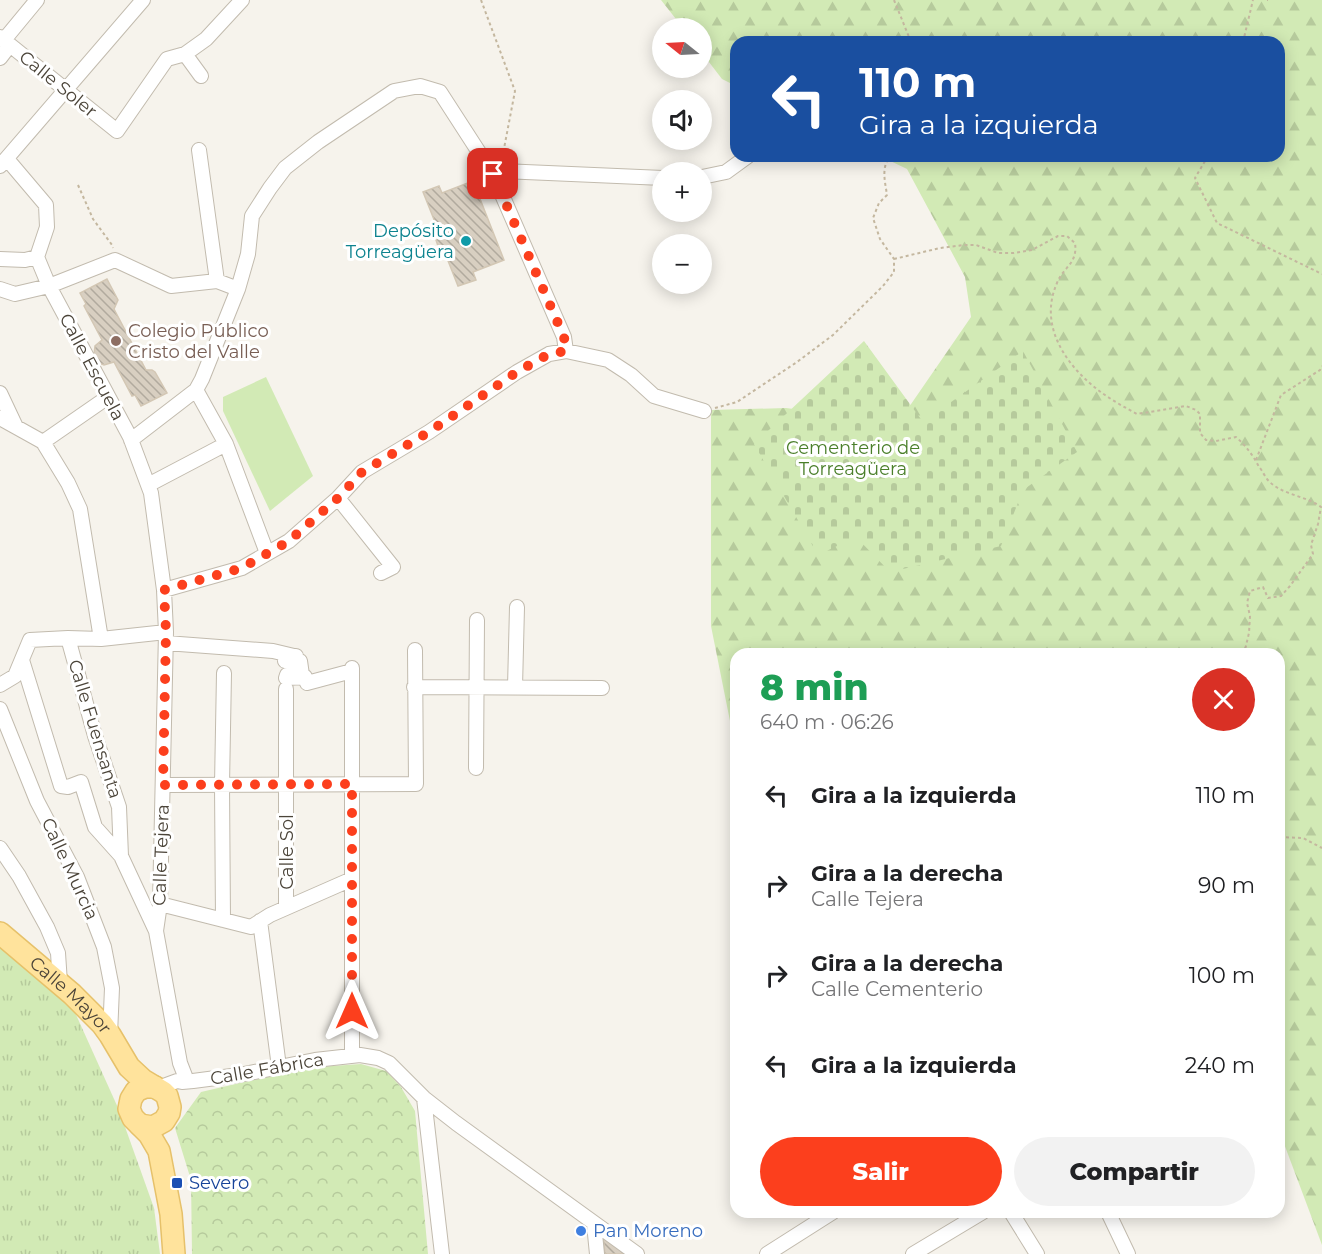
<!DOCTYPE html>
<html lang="es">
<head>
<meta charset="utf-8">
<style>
	body { margin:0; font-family:Montserrat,sans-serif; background:#f2f2f2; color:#202124; height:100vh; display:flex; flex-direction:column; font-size:22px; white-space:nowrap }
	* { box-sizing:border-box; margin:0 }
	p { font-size:20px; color:#757577 }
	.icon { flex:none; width:33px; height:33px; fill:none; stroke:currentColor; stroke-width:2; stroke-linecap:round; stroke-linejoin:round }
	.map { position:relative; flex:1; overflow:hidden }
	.sheet { position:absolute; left:730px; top:648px; width:555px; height:570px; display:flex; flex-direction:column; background:#fff; border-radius:18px; box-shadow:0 3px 15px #0003 }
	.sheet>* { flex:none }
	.hud { position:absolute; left:730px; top:36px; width:555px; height:126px; border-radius:18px; box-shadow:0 3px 15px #0003; background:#1a4fa0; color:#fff; overflow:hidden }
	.needle { width:39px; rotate:288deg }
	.tools { position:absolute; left:652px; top:18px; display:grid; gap:12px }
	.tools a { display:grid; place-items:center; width:60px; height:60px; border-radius:50%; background:#fff; box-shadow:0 3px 15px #0003; font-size:30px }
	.pin { position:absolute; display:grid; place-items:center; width:51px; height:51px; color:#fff; margin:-26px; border-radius:12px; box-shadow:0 3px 9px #0006 }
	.me { position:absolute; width:66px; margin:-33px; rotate:0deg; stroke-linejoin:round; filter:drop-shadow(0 0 4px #0008) }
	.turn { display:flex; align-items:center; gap:21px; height:126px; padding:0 30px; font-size:27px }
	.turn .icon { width:78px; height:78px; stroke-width:2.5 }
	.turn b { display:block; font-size:42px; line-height:51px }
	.round { display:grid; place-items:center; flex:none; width:63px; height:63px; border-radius:32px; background:#f2f2f2 }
	.head { display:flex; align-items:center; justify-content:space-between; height:102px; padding:0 30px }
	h1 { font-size:36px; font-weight:800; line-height:45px; color:#1e9e55 }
	.primary-button { display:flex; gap:12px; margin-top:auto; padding:12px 30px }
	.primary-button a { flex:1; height:69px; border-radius:36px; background:#fc3f1d; color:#fff; font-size:24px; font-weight:800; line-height:69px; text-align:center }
	.primary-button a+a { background:#f2f2f2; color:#202124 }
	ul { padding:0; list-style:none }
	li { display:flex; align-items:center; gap:18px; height:90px; padding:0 30px }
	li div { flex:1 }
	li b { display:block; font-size:22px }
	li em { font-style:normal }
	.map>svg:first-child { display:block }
</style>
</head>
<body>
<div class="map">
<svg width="1322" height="1254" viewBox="0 0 1322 1254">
	<defs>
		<pattern id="grass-tufts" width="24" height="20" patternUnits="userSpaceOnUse" patternTransform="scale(1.5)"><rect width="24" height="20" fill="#d2eab5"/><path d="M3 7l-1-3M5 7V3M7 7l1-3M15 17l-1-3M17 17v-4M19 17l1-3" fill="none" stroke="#b6ca9c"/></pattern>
		<pattern id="forest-firs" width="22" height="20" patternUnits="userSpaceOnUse" patternTransform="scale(1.5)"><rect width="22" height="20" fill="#d2eab5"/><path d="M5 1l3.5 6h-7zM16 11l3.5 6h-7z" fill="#b6ca9c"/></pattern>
		<pattern id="cemetery-stones" width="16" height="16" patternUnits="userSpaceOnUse" patternTransform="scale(1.5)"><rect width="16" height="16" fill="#d2eab5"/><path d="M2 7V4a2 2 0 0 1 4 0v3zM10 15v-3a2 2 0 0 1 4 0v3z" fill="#b6ca9c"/></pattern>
		<pattern id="park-crowns" width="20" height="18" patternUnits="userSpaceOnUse" patternTransform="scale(1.5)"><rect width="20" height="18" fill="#d2eab5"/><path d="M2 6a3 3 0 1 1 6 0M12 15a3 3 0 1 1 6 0" fill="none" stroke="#b6ca9c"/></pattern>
		<pattern id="building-back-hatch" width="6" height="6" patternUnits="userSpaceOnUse" patternTransform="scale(1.5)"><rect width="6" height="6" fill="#d8cfc1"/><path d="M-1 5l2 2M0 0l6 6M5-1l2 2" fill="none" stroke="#b1aa9e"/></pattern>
	</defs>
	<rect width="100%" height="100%" fill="#f6f3ec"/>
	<path fill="url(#grass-tufts)" d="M0 947 73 1008 119 1110 154 1208 160 1254H0Z"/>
	<path fill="url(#forest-firs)" d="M661 0H1322V1245L1280 1133V654H736V751L711 626V410L786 408 898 423 971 317 965 277 907 169 880 156H1280V42H736V86L722 79 702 53V28H683Z"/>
	<path fill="url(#cemetery-stones)" d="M864 341 923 422 1023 351 1077 452 1023 490 1001 546 890 572 856 537 818 555 754 444Z"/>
	<path fill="url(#park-crowns)" d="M361 1064 386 1071 401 1087 415 1111 428 1254H192L191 1180 175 1128 201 1092 304 1068Z"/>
	<path fill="#d2eab5" d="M266 377 313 476 270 511 223 411V397Z"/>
	<path fill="url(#building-back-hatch)" stroke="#d3c7b4" stroke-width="1.5" d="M473 181 504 260 473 272 476 280 458 286 443 248 439 249 434 234 439 232 423 192 439 186 442 193Z
		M107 279 118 300 114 309 146 370H152L155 372 167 393 141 406 135 395 132 396 114 362 104 365 99 363 94 355 95 346 102 340 84 306 86 304 80 293Z
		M603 1235 629 1254H605Z"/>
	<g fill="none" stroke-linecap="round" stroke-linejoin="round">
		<defs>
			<path id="street" d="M0 37 117 131 167 59 185 54 206 39 242 0
				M4 40 37 0
				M185 54 201 76
				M0 58 10 45
				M199 150 217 281
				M7 159 46 205 47 227 37 257 49 286 130 437 151 493 164 590 166 632 160 904 156 931 180 1063 187 1081
				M0 166 143 0
				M702 177 726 172 748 156
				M0 259 25 260 37 257
				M0 289 15 294 49 286 115 260 171 286 217 281 238 289
				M566 351 564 337 493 174 500 171 663 178
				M0 393 16 427
				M0 418 43 442 108 397
				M131 440 196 390
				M43 442 68 483 80 509 101 639
				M148 485 226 444
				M338 498 393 567 381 573
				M267 553 226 444 196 390 202 379 238 289 248 254 252 216 270 188 285 168 318 142 394 91 420 86 440 92 493 174
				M164 590 242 568 289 541 338 498 362 472 429 432 517 372 549 354 566 351 608 360 631 375 654 396 704 411
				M68 638 95 736 119 807 121 856
				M166 643 273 651 294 656
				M296 656 286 657 285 661H300L302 675H287L286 678 305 677 307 683 352 671
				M22 660 61 786 68 787 81 782 95 827 121 856 156 931
				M352 668V1056
				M0 685 15 676 30 640 68 638 101 639 166 632
				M414 687 602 688
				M515 687 517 607
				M0 709 37 801 77 877 104 947 112 988 110 1035
				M476 768 477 620
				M163 785 416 784 415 650
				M0 848 19 876 47 927 58 953 60 983
				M160 904 251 927 270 915 352 879
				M286 907V689
				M223 920 222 785 224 673
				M260 921 279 1067
				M158 1088 177 1081 182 1082 193 1081 239 1075 315 1060 360 1055 378 1058 389 1063 424 1098 456 1123 637 1254
				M424 1098 442 1254
				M1011 1212 1037 1254
				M1108 1212 1128 1254
				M594 1224 597 1254
				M767 1254 833 1212
				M913 1254 983 1212"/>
			<g id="primary">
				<path id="s1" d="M0 933 72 994 102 1024 110 1035 129 1067 143 1080 163 1092 167 1096 170 1107 169 1113 164 1121 153 1127 140 1125"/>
				<path d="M155 1087H145L136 1091 131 1099 129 1109 133 1118 149 1134 159 1151 171 1214 174 1254"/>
			</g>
		</defs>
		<use href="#street" stroke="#c2bbae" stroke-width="16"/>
		<use href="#primary" stroke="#e6c16a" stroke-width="24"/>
		<path stroke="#c4b79f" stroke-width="2" stroke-dasharray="3 3" stroke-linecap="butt" d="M481 0 515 91 502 159
			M894 0 911 42
			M1267 0H1268
			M1243 42 1253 0
			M1208 156 1195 178 1217 223 1322 274
			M78 185 93 219 112 245 113 248
			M894 259 940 248 964 245H976L998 253H1014L1032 250 1058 236H1067L1075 243C1078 264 1063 267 1057 283 1037 328 1069 370 1105 395 1115 402 1126 408 1137 414L1186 406 1196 410 1200 414V433L1206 440 1216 441 1236 437C1246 446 1253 455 1259 467 1262 470 1264 475 1267 479 1280 495 1305 495 1321 507L1318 524 1311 545 1313 554 1290 586 1281 596 1268 598 1263 587 1250 591 1247 603 1250 616 1249 633 1244 654
			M715 408 737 402 797 362 833 335 883 286 894 272V259L880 239 873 218 879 203 887 195C885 181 881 168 890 156
			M1256 460 1281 395 1320 370 1322 366
			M1280 837 1303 838 1322 848"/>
		<use href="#street" stroke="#fff" stroke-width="14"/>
		<use href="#primary" stroke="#ffe39c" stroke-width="21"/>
	</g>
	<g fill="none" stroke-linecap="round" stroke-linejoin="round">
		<path stroke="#fc3f1d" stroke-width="10" stroke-dasharray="0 18" d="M352 1011V784L163 785 166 632 164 590 242 568 289 541 338 498 362 472 429 432 517 372 549 354 566 351 564 337 493 174"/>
	</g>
	<circle fill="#0f9aa8" stroke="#fff" stroke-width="2" cx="466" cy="241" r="6"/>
	<circle fill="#8d6e63" stroke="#fff" stroke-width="2" cx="116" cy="341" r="6"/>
	<rect fill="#1a4fb4" stroke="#fff" stroke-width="2" x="171" y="1177" width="12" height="12" rx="3"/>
	<circle fill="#3f7fe0" stroke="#fff" stroke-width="2" cx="581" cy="1231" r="6"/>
	<g text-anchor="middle" stroke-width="6" stroke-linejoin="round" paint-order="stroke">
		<g font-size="18" fill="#4b4439" stroke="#fff">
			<text transform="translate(58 84) rotate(39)" y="6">Calle Soler</text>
			<text transform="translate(92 367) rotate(62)" y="6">Calle Escuela</text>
			<text transform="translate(95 729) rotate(73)" y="6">Calle Fuensanta</text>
			<text transform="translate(287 852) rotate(-90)" y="6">Calle Sol</text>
			<text transform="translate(161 855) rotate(-88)" y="6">Calle Tejera</text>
			<text transform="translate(70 869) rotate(65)" y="6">Calle Murcia</text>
			<text dy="6" stroke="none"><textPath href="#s1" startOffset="94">Calle Mayor</textPath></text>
			<text transform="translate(267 1069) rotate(-10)" y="6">Calle Fábrica</text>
		</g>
		<g font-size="18" fill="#0d838f" stroke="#fff" text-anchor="end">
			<text x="454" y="237">Depósito<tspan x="454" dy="21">Torreagüera</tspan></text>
		</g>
		<g font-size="18" fill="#785e54" stroke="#fff" text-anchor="start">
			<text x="128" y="337">Colegio Público<tspan x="128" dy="21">Cristo del Valle</tspan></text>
		</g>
		<g font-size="18" fill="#4a7f2a" stroke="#fff">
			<text x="853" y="454">Cementerio de<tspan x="853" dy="21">Torreagüera</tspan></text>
		</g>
		<g font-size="18" fill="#164399" stroke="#fff" text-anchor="start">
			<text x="189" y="1189">Severo</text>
		</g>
		<g font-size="18" fill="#366cbe" stroke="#fff" text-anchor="start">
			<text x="593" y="1237">Pan Moreno</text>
		</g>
	</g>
</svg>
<div class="tools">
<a><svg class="needle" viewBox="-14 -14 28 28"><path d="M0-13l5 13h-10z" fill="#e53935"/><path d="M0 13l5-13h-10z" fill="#757577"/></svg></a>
<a><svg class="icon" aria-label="sound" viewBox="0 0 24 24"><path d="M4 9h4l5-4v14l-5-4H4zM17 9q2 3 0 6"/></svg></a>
<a>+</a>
<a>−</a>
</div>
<div class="pin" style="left:493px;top:174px;background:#d93025"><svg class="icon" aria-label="arrive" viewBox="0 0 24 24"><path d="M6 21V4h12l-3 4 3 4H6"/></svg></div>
<svg class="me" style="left:352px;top:1011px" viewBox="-20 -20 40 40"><path d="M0-17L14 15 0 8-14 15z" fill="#fc3f1d" stroke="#fff" stroke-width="4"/></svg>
<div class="hud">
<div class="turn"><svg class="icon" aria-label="left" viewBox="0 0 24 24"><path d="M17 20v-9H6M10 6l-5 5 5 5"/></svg><div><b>110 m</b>Gira a la izquierda</div></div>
</div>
<section class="sheet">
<div class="head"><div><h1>8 min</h1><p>640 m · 06:26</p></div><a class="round" style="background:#d93025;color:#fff"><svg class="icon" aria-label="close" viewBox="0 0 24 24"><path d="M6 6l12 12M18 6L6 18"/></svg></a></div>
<ul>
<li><svg class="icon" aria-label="left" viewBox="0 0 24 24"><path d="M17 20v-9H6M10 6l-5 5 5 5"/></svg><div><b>Gira a la izquierda</b></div><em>110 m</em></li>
<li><svg class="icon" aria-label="right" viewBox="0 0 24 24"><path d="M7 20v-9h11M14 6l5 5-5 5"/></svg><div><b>Gira a la derecha</b><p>Calle Tejera</p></div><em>90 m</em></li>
<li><svg class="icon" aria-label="right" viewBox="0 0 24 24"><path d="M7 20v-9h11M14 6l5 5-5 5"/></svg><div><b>Gira a la derecha</b><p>Calle Cementerio</p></div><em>100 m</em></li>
<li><svg class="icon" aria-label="left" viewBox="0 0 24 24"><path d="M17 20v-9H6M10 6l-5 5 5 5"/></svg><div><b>Gira a la izquierda</b></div><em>240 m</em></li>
</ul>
<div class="primary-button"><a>Salir</a><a>Compartir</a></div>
</section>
</div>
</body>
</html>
